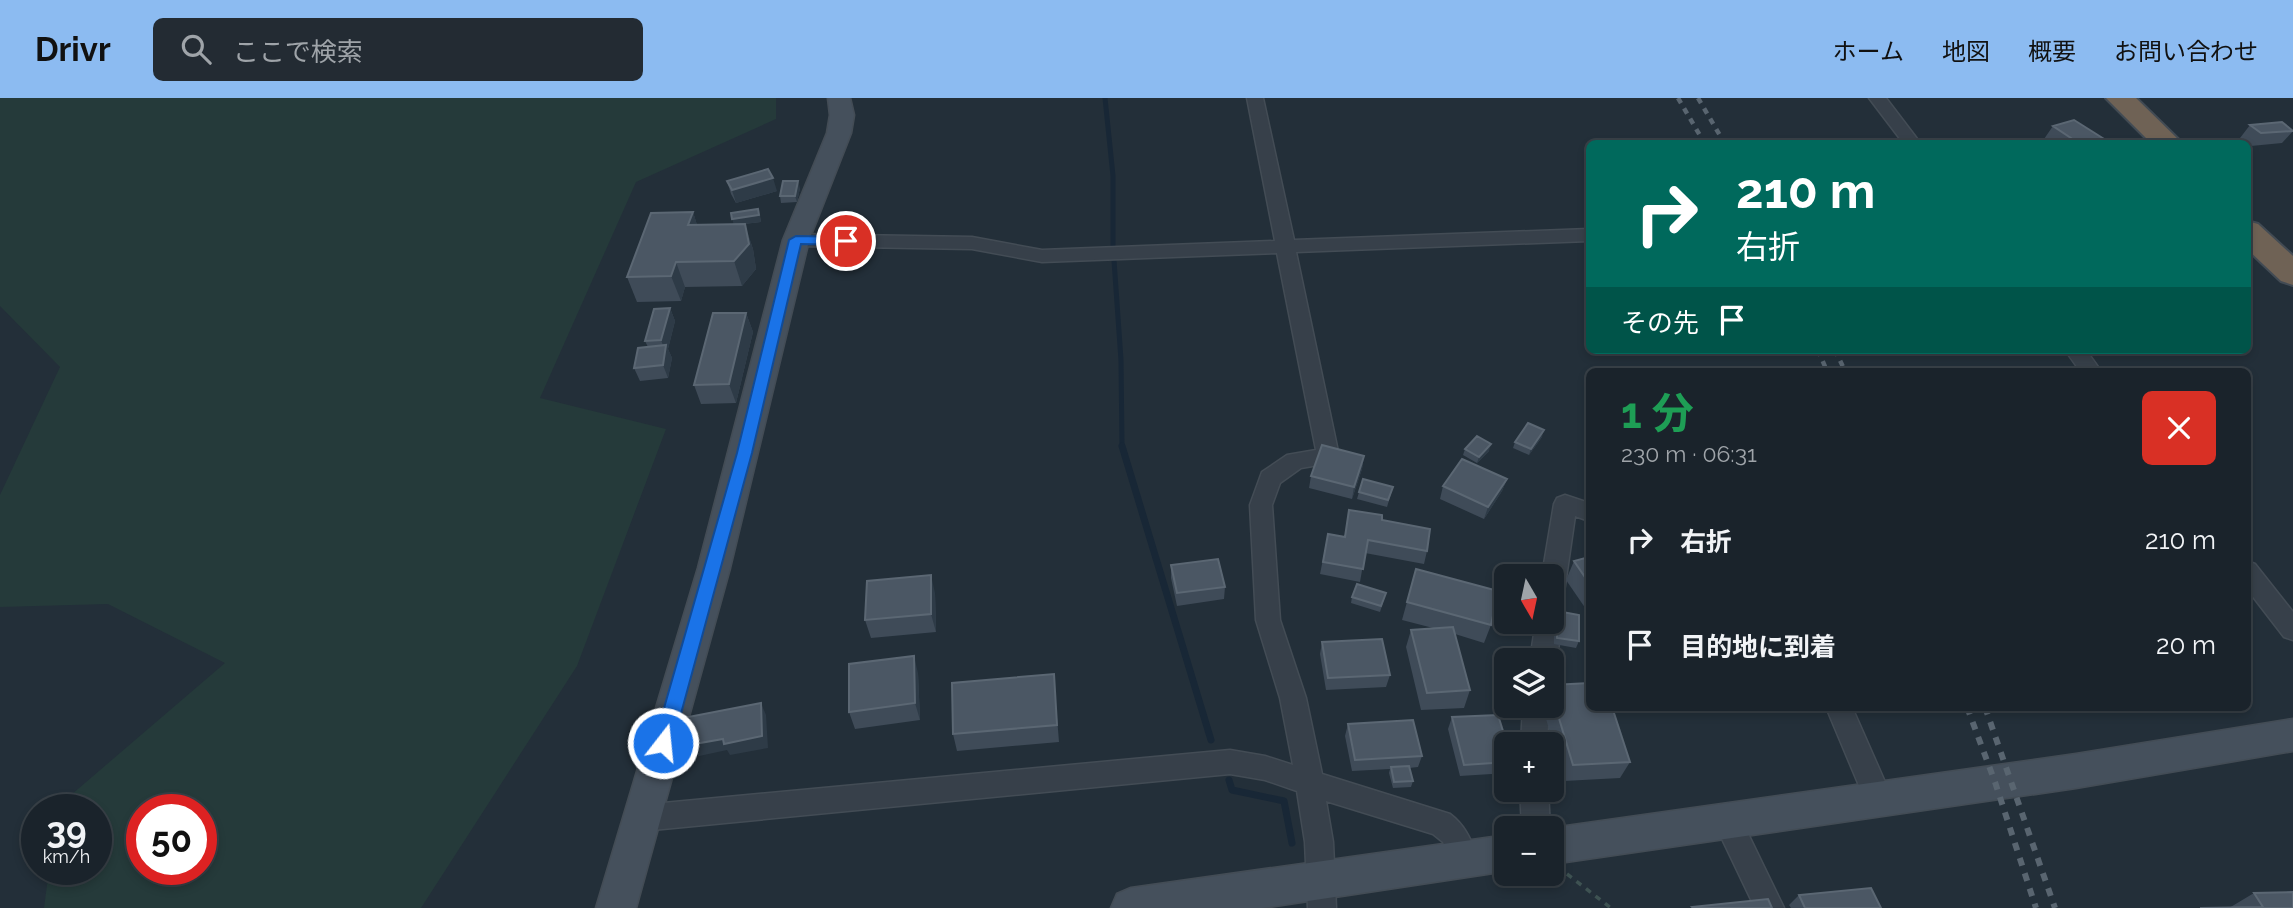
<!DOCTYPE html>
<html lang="ja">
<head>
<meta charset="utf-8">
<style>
	body { margin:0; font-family:Raleway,"Noto Sans JP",sans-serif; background:#232b33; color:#f1f3f6; height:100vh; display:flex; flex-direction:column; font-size:26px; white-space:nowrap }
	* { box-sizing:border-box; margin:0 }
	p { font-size:23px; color:#9fa4a9 }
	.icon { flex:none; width:38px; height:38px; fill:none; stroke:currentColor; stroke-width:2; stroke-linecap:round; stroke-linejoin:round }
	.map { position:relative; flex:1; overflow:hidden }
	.side { position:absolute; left:1586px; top:270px; width:665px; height:343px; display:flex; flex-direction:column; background:#1a232b; border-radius:10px; box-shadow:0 4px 10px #0003,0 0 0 2px #384047 }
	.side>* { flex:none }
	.banner { position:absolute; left:1586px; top:42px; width:665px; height:214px; border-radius:10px; box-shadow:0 4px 10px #0003,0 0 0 2px #384047; background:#00695c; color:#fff; overflow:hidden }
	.needle { width:46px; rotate:171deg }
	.buttons { position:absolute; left:1494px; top:466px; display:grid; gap:14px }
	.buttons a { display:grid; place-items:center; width:70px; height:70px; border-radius:10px; background:#1a232b; box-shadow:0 4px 10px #0003,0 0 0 2px #384047; font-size:35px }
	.speed { position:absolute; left:21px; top:696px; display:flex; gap:14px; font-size:35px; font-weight:700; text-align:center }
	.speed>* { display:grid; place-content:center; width:91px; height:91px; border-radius:50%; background:#1a232b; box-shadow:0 4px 10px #0003,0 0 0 2px #384047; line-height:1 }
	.speed small { font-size:18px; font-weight:400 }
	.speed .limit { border:10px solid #d22; background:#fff; color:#111 }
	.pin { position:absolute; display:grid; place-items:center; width:60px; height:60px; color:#fff; margin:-30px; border:4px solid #fff; border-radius:50%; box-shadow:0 2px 7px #0007 }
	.me { position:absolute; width:77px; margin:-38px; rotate:16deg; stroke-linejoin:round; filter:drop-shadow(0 0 5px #0008) }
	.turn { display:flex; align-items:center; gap:24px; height:147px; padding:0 35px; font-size:32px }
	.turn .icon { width:91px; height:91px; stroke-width:2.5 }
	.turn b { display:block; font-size:49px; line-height:60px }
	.then { display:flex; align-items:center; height:66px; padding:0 35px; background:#0003; gap:14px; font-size:26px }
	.round { display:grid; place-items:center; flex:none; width:74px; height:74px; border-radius:10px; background:#232b33 }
	.headline { display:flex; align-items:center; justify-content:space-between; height:119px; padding:0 35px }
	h1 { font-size:42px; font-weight:700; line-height:52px; color:#1e9e55 }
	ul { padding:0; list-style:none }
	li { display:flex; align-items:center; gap:21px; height:105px; padding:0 35px }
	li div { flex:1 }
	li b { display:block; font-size:26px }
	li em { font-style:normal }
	header { display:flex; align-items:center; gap:42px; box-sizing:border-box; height:98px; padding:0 35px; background:#8cbbf1; color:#111 }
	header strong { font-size:33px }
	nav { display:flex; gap:38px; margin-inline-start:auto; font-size:24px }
	.search { width:490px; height:63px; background:#232b33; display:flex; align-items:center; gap:18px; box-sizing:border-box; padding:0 24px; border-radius:10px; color:#9fa4a9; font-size:26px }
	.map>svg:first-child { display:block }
</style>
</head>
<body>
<header>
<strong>Drivr</strong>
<div class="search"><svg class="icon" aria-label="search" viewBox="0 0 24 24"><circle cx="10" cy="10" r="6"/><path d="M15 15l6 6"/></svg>ここで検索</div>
<nav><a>ホーム</a><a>地図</a><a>概要</a><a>お問い合わせ</a></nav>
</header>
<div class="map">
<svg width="2293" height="810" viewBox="0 0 2293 810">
	<rect width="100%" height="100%" fill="#232f39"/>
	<path fill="#253a3a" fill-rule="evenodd" d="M0 0H776V21L636 84 540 300 666 331 577 568 421 810H44L49 772H96V712H57V709L225 565 108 506 0 509V397L60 269 0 208ZM201 712V772H142V712Z"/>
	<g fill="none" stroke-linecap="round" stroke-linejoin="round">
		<path stroke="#182736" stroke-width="5" d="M1105 0 1113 78V148L1121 262 1122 349"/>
		<path stroke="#182736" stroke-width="7" d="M1122 348 1211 642
			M1229 682 1232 692 1284 703 1292 745"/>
		<defs>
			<path id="street" d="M1247 0H1263L1294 142 1589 131V143L1296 154 1339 358 1336 364 1301 370 1280 385 1272 407 1280 522 1306 600 1322 676 1450 716C1466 728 1471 743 1479 761L1475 770 1465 774 1455 770 1443 744 1433 736 1326 703 1333 744 1336 810H1308L1305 744 1297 693 1265 682 1230 676 642 733 632 729 628 720 632 711 642 707 1230 652 1265 658 1293 667 1280 600 1256 522 1250 407 1262 374 1287 357 1316 352 1277 155 1042 164 972 151 796 148 787 142 796 136 972 139 1042 152 1275 143Z
				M1869 0H1886L1921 46H1904Z
				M2065 252H2086L2101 273H2080Z
				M1565 397 1589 405V423L1575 418 1564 494 1561 501 1552 504V478H1542L1554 406 1557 400Z
				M2247 463 2255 466 2293 514V542L2284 539 2247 491Z
				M1552 514 1557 516C1563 529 1559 556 1552 569V562H1530L1536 523H1552Z
				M1523 607H1549L1547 646H1521Z
				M1826 609H1852L1892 700 1888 709 1878 713 1868 709Z
				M1520 691H1548L1550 730H1522Z
				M1727 709 1737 713 1784 810H1755L1713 722 1717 713Z"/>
			<path id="secondary" d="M828 0H850L854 17 851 35 809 142 730 470 636 810H596L698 470 783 142 827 35 830 17Z
				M2293 621V653L2076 690 1552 766V730L2076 656Z
				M1507 737V773L1262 810H1111L1117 796 1131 790Z"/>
			<path id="highway" d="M2106 0H2136L2183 46H2152Z
				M2247 123 2258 126 2293 158V187L2281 183 2247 151Z"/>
		</defs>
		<use href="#street" stroke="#434c55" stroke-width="3"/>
		<use href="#secondary" stroke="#434c55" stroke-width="3"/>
		<use href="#highway" stroke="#424b54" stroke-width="4"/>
		<path stroke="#3e5252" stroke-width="3.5" stroke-dasharray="6 6" stroke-linecap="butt" d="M1567 776 1611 810"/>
		<use href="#street" fill="#37404a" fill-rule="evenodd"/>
		<use href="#secondary" fill="#45505c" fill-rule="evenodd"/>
		<use href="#highway" fill="#6f6255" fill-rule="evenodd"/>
		<path stroke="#596570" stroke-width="4.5" stroke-dasharray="6 6" stroke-linecap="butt" d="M1678 0 1705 46
			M1698 0 1725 46
			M1818 252 1827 273
			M1835 252 1845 273"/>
		<path stroke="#596570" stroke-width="6" stroke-dasharray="8 8" stroke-linecap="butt" d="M1967 609 1995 684 2036 810
			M1985 609 2055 810"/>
	</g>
	<path fill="#3f4b58" d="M2250 27 2293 33 2282 45 2251 48 2240 40Z
		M2053 28 2112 46H2051L2044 41Z
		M727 83 777 93 736 105 731 96Z
		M800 90 797 104 781 105 780 98Z
		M693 114 697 127 733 126 760 118 761 124 744 126 753 151 756 171 742 188 685 189 681 203 637 204 627 179Z
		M670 210 675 223 668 251 672 260 668 280 640 283 634 270 648 249 645 243Z
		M746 215 753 234 736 305 701 306 694 287Z
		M1542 339 1529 357 1513 350 1515 344Z
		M1465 351 1489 353 1477 365 1463 357Z
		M1364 358 1362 371 1352 401 1309 390 1311 378Z
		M1507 381 1502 393 1484 421 1440 401 1443 388Z
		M1393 389 1387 409 1357 401 1359 394Z
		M1382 422 1427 453 1424 466 1365 455 1360 484 1320 476 1328 436 1344 439Z
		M1589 459V514H1588L1566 482 1574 463Z
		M1171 467 1225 489 1224 501 1177 508 1171 480Z
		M1416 471 1491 527 1484 545 1455 536 1470 592 1464 610 1421 612 1406 549 1411 532 1433 530 1402 522Z
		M935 495 936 534 871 540 865 522Z
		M1386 495 1380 514 1351 505 1352 499Z
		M1557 513 1579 543 1576 550 1554 546V520Z
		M1322 544 1390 577 1386 589 1326 592 1320 556Z
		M918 575 920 622 855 631 849 614Z
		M1552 587 1630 664 1620 680 1564 683 1542 607H1552Z
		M1055 594 1059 644 957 653 953 636Z
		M1452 619 1507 646V675L1460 678 1448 631Z
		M1348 626 1422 658 1418 669 1409 670 1413 683 1411 689 1393 690 1389 675 1390 671 1352 673 1345 638Z
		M2254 795 2293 810H2229Z
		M1799 797 1881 810H1791L1789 807Z"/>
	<path fill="#2e3b47" d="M773 80 777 93 736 105 732 92Z
		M798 83 800 90 797 104 795 98Z
		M758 111 761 124 734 127 732 121Z
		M693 114 701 139 688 127Z
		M745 126 753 151 756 171 742 188 734 163Z
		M676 164 685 189 681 203 671 178Z
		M670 210 675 223 668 251 672 260 668 280 663 267 665 253 661 242Z
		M746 215 753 234 736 305 729 286Z
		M1544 332 1542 339 1529 357 1531 351Z
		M1491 346 1489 353 1477 365 1479 359Z
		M1364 358 1362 371 1352 401 1354 389Z
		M1507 381 1502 393 1484 421 1488 409Z
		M931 477 935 495 936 534 931 516Z
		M914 558 918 575 920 622 915 605Z
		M761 605 766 617 768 650 730 657 727 652 690 660 683 648Z"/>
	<path fill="#4b5764" stroke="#5b6773" stroke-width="2" d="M2074 22 2112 46H2080L2053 28Z
		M2282 24 2293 33 2261 35 2250 27Z
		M768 71 773 80 732 92 727 83Z
		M783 83H798L795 98H780Z
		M758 111 759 117 732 121 731 115Z
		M693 114 688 127 745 126 749 146 734 163 676 164 671 178 627 179 651 115Z
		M670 210 661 242 645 243 654 211Z
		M713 215H746L729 286 694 287Z
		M666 247 663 267 634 270 638 250Z
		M1528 325 1544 332 1531 351 1515 344Z
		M1477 338 1491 346 1479 359 1465 351Z
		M1322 347 1364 358 1354 389 1311 378Z
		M1462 361 1507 381 1488 409 1443 388Z
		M1363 381 1393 389 1388 402 1359 394Z
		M1349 412 1382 417V422L1430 431 1427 453 1368 442 1363 471 1323 464 1328 436 1345 439Z
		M1589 459V485L1574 463Z
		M1218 461 1225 489 1177 495 1171 467Z
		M1416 471 1498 493 1491 527 1407 504Z
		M931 477V516L865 522 867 483Z
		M1357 486 1386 495 1381 508 1352 499Z
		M1557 513 1579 517V543L1557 540Z
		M1453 529 1470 592 1427 595 1411 532Z
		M1382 541 1390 577 1328 580 1322 544Z
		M914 558 915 605 849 614V566Z
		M1054 576 1057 627 953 636 952 585Z
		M1589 585V609H1612L1630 664 1573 667 1552 597V587Z
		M761 605 762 638 724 646 723 641 683 648V620Z
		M1498 617 1507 646V664L1464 667 1452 619Z
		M1413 622 1422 658 1355 662 1348 626Z
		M1409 668 1413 683 1394 684 1391 669Z
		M1871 790 1881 810H1805L1799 797Z
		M2293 794V810H2200L2263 809 2254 795Z
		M1768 801 1772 810H1693L1692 809Z"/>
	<path fill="#1a73e8" stroke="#114b97" stroke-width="2" d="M796 138 846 139 852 143 846 147 801 146 752 355 673 645 670 651 663 653 657 651 654 645 737 355 789 142Z"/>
</svg>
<div class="buttons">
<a><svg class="needle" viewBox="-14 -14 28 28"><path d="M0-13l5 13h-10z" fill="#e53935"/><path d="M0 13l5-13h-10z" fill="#9fa4a9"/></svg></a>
<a><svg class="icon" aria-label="layers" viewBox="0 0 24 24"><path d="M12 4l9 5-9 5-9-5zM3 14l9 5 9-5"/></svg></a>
<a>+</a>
<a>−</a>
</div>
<div class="speed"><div>39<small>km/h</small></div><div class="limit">50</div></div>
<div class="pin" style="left:846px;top:143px;background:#d93025"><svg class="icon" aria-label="arrive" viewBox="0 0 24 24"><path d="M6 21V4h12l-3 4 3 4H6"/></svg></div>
<svg class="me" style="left:663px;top:645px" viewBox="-20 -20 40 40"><circle r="17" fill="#1a73e8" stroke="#fff" stroke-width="3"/><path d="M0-11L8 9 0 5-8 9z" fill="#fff"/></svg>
<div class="banner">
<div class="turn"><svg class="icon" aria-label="right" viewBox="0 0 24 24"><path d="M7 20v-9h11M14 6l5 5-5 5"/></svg><div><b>210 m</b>右折</div></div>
<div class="then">その先<svg class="icon" aria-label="arrive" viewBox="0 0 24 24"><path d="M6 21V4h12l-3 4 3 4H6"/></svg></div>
</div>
<section class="side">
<div class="headline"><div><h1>1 分</h1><p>230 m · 06:31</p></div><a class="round" style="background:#d93025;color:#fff"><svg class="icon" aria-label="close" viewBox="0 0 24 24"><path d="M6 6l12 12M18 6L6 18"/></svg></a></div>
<ul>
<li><svg class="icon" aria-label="right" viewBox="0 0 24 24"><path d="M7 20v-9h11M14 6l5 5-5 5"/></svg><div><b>右折</b></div><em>210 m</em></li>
<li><svg class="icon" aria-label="arrive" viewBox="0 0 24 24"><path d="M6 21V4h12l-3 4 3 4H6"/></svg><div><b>目的地に到着</b></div><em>20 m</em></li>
</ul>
</section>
</div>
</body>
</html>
